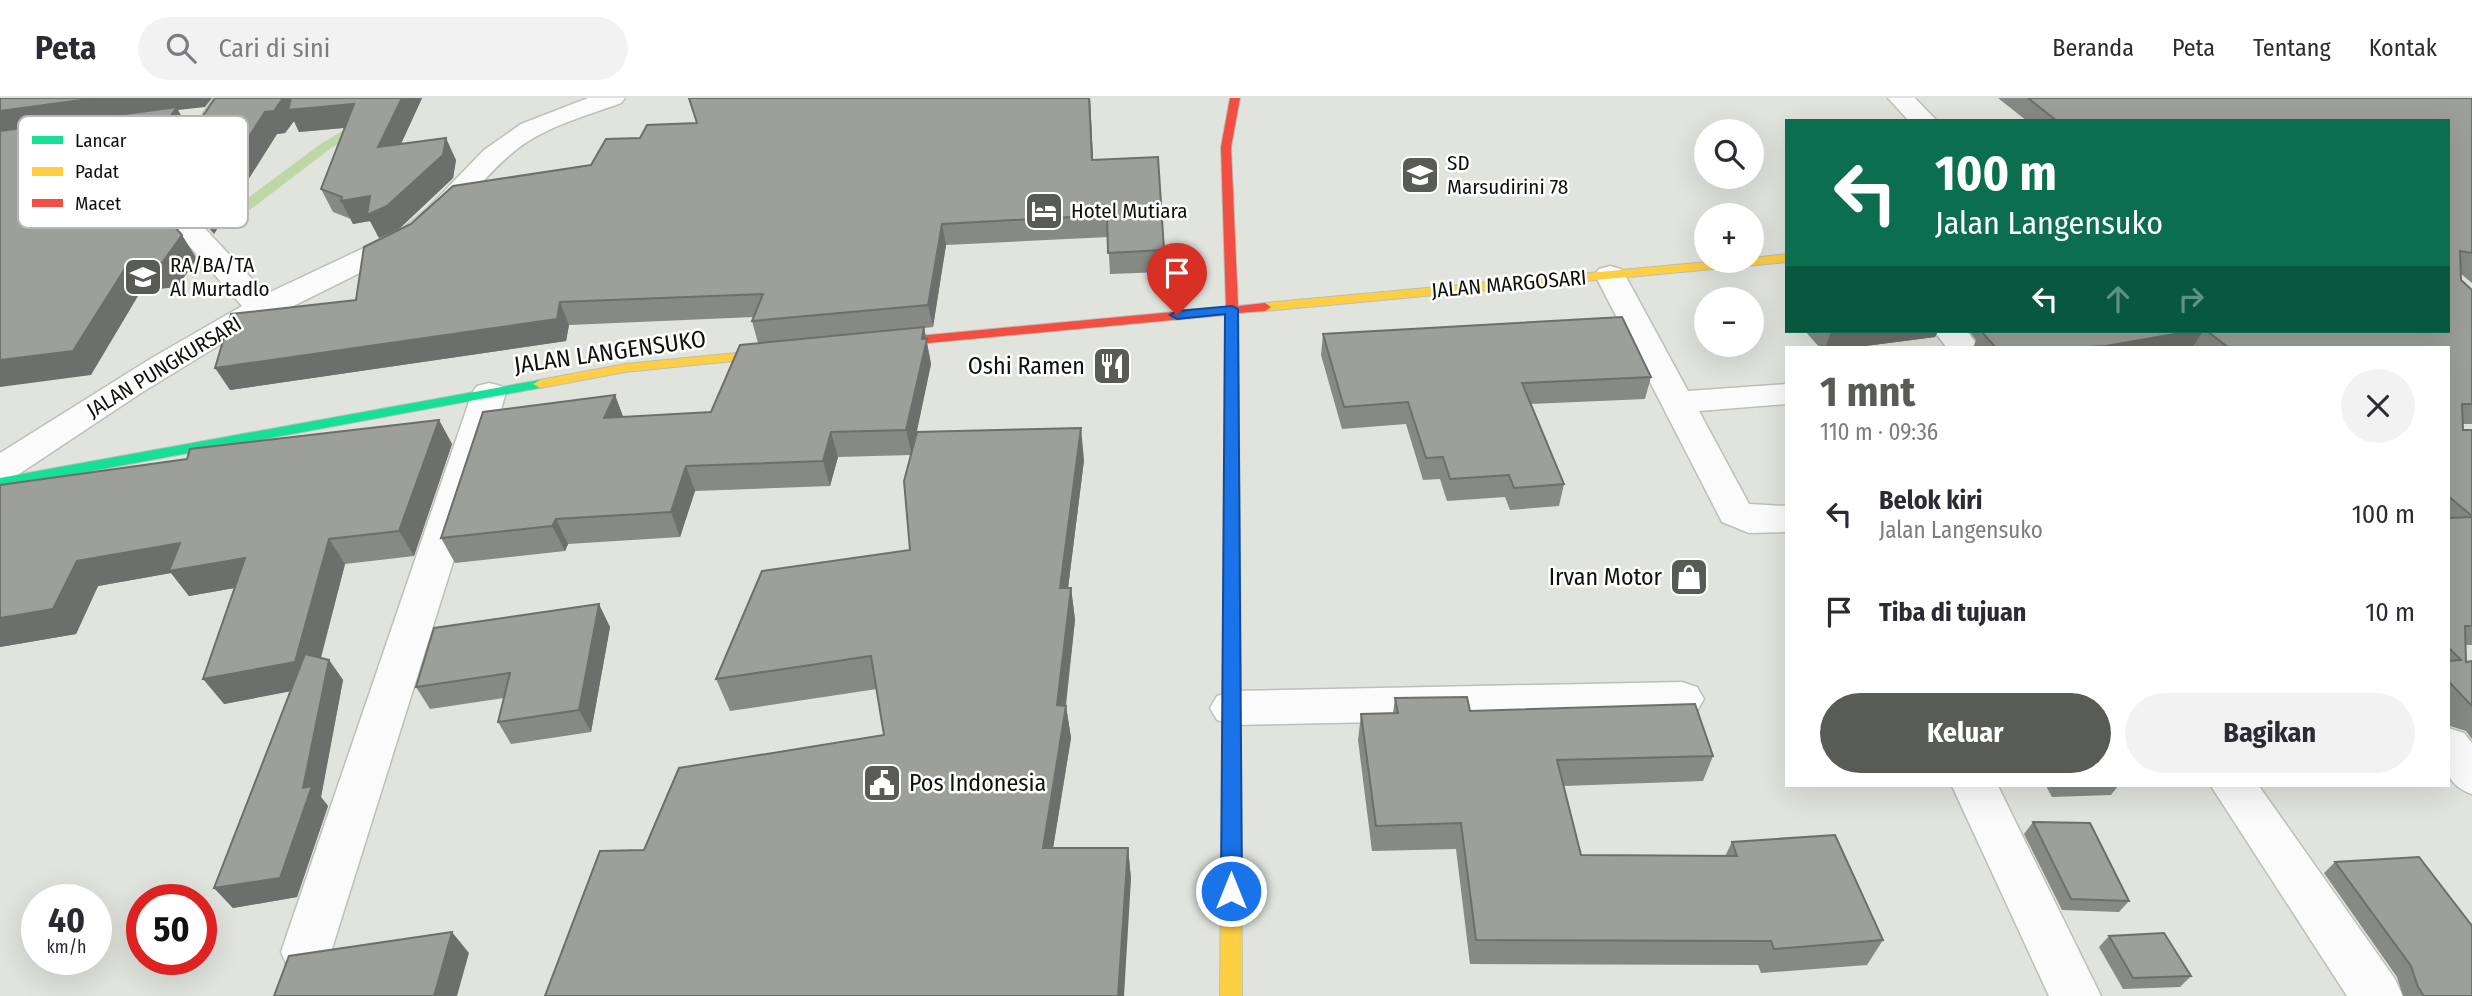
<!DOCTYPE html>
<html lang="id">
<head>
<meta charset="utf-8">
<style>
	body { margin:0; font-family:"Fira Sans Condensed",sans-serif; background:#f2f2f3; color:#2b2b33; height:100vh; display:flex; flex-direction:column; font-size:26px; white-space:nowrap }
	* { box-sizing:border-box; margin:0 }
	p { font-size:23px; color:#7c7c81 }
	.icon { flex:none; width:38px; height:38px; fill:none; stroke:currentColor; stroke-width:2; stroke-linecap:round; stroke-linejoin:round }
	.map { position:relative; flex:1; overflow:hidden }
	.sheet { position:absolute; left:1785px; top:248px; width:665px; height:441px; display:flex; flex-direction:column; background:#fff; border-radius:0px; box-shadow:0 7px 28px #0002 }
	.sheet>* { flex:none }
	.top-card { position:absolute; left:1785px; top:21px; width:665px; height:214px; border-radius:0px; box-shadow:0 7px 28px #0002; background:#0b6e4f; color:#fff; overflow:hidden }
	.fabs { position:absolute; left:1694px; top:21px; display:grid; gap:14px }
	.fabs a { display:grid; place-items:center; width:70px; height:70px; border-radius:50%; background:#fff; box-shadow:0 7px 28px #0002; font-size:35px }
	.speed { position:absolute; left:21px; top:786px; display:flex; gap:14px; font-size:35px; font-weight:700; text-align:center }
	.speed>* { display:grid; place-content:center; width:91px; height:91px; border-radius:50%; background:#fff; box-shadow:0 7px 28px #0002; line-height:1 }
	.speed small { font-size:18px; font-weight:400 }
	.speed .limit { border:10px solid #d22; background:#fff; color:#111 }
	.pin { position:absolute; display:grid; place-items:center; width:60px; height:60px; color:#fff; margin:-72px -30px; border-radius:50% 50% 50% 0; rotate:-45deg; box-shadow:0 0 7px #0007 }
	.pin .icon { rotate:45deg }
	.me { position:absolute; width:77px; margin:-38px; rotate:0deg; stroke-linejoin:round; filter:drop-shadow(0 0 5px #0008) }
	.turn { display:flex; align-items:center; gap:24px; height:147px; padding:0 35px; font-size:32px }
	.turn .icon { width:91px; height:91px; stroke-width:2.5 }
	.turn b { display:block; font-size:49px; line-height:60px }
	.lanes { display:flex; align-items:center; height:66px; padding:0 35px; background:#0003; justify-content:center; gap:35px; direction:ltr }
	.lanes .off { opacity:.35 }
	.round { display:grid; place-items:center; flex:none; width:74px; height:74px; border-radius:37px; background:#f2f2f3 }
	.summary { display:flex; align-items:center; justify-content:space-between; height:119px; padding:0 35px }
	h1 { font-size:42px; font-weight:700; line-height:52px; color:#585b56 }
	.cta { display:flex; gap:14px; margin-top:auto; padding:14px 35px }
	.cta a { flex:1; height:80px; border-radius:42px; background:#585b56; color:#fff; font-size:28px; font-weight:700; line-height:80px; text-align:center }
	.cta a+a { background:#f2f2f3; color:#2b2b33 }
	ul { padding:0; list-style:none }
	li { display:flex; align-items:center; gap:21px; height:98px; padding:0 35px }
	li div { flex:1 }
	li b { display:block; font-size:26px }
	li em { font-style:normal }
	header { display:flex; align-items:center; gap:42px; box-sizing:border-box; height:98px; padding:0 35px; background:#fff; border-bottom:2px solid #e1e1e2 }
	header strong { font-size:33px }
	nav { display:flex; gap:38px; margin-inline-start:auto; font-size:24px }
	.search { width:490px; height:63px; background:#f2f2f3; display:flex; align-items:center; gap:18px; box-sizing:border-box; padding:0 24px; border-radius:38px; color:#7c7c81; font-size:26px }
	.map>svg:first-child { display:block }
</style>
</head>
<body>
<header>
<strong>Peta</strong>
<div class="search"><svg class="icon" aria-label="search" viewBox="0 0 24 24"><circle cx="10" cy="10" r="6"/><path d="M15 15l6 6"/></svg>Cari di sini</div>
<nav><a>Beranda</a><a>Peta</a><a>Tentang</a><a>Kontak</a></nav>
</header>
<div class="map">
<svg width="2472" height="898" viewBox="0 0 2472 898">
	<rect width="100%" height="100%" fill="#e0e4dd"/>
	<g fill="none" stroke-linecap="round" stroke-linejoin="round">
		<path fill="#bdd7a6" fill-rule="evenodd" d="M356 25 366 28 330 51 247 114 204 128 197 124 237 108 322 45Z"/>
		<defs>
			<path id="street" d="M214 0H240L181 89 183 107 266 196 400 133 426 112 484 52 521 26 588 0H625L621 5C586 18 547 28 517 51 482 79 457 118 420 145L239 235 141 295 13 380 0 384V355L150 261 242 208 155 109 153 89Z
				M1888 0H1915L1937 23H1909Z
				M1610 168 1621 171 1625 177 1688 293 1787 286V306L1699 313 1749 406 1787 408V434L1749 435 1722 424 1595 177 1599 171Z
				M1934 233H1967L1980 250H1947Z
				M489 285 501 288 506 295 331 854 324 870 306 877 288 870 281 854 472 295 477 288Z
				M1682 584 1697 589 1704 601 1697 613 1682 618 1232 627 1217 622 1210 610 1217 598 1232 593Z
				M2448 630 2464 635 2472 645V696C2438 684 2448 661 2448 630Z
				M1952 688H1998L2101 898H2049Z
				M2211 688H2259L2395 881 2403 898H2347Z"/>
			<path id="fast" d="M540 282 545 283 547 286 545 289 0 390V380Z"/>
			<path id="slow" d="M1787 156V164L1265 213 1259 209 1265 205 1718 163H1752V160Z
				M788 250 795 254 793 257 625 274 540 290 533 286 540 282 625 266Z
				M1232 447 1240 452 1242 898H1220L1224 452Z"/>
			<path id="jam" d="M1230 0H1240L1231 49 1238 208 1265 205 1271 209 1265 213 1238 215 1240 452 1232 457 1224 452 1226 217 876 250 869 246 876 242 1226 209 1221 49Z"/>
		</defs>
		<use href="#street" stroke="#bcbfba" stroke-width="3"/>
		<use href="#fast" stroke="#bcbfba" stroke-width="2"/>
		<use href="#slow" stroke="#bcbfba" stroke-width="2"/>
		<use href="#jam" stroke="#bcbfba" stroke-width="2"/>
		<use href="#street" fill="#fafbfa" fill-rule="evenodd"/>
		<use href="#fast" fill="#16e098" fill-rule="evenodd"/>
		<use href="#slow" fill="#ffcf43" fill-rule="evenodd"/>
		<use href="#jam" fill="#f24e42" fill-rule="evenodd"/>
	</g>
	<path fill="#868984" d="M215 0H422L401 46 456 62 453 80 399 131 379 140 370 123 353 126 351 121 333 114 321 91 344 30 299 34 294 23 285 35 277 36 214 136 186 106 172 83Z
		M688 0H1090L1093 62 1158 59 1164 174 1110 176 1108 139 946 147 933 229 924 230 931 266 914 344 1084 362 1068 490H1071L1075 522 1066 608 1071 640 1053 750H1128L1131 781 644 752 884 637 877 591 730 613 716 581 910 452 911 357 838 359 830 388 695 393 680 439 568 446 565 453 455 465 441 440 615 297 623 319 711 314 758 245 752 223 754 219 569 227 566 243 230 292 356 202 640 40 697 25Z
		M1998 0H2472V185L2460 175 2461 182 2472 192V326H2462L2463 332H2472V547H2466V564L2472 563V641L2466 633 2450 628 2448 626V250H1973L1976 242 1969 233H2448V23H2027Z
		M1805 233H1938L1935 239 1850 250H1820Z
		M1323 236 1651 279 1645 301 1531 306 1564 386 1559 408 1510 412 1505 399 1447 403 1440 381 1423 382 1406 326 1342 331 1321 257Z
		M439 322 452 346 414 458 345 466 321 560 329 562 343 582 321 699 328 708 297 799 233 810 214 790 290 593 224 606 234 490 189 498 171 475 98 488 76 536 0 549 187 361Z
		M610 529 591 634 511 646 498 624 504 600 430 611 416 589Z
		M1395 600 1470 613 1713 658 1703 683 1563 688 1581 757 1725 758 1732 744 1883 842 1867 867 1761 875 1758 867 1470 866 1456 751 1372 753 1358 642 1361 616 1393 615Z
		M2046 688H2118L2111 697 2052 699Z
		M2033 724 2129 803 2119 814 2062 812 2024 736Z
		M2335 764 2472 898H2403L2397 879 2324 775Z
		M2109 838 2191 878 2180 889 2123 891 2099 849Z"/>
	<path fill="#6d6f6c" d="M96 0H212L205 9 178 12 189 31 150 89 153 111 139 88 136 67 0 37V13Z
		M283 0H304L354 6 364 28 299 34 294 23 285 35 277 36 214 136 200 113 265 14Z
		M402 0H422L389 72 378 49Z
		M1089 0H1090L1094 83 1092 62Z
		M446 40 456 62 453 80 399 131 379 140 370 123 353 126 341 103Z
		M942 126 946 147 933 229 928 207Z
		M182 137 197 161 177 189 141 193 91 277 0 289V262L126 169Z
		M560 204 569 227 566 243 230 292 215 270Z
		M924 229 931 266 912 357 906 332Z
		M1841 233H1938L1935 239 1850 250H1825L1831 234Z
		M2192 233H2203L2192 250H2104L2106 248Z
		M615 297 624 321 604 320Z
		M439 322 452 346 414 458 399 433Z
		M1081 330 1084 362 1064 522 1060 490Z
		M831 334 838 359 830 388 823 363Z
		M686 368 695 393 680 439 671 414Z
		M556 421 568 446 565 453 552 428Z
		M329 441 345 466 313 589 224 606 203 581Z
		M180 445 245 460 263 485 189 498 171 475 98 488 76 536 0 549V520L77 463Z
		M1071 490 1075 522 1064 620 1066 608 1071 640 1048 781 1043 750 1057 607Z
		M599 506 610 529 591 634 579 612Z
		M329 562 343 582 321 699 328 708 297 799 233 810 214 790 303 690Z
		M1128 750 1131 781 1124 898H1118Z
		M452 834 469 855 457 898H434Z"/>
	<path fill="#9c9f9a" stroke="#6d6f6c" stroke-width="2" d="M0 0H96L0 13Z
		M215 0H283L274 13 265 14 200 113 172 83 170 67Z
		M291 0H402L378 49 446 40 443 57 387 108 367 117 370 98 341 103 342 99 321 91 354 6 288 12Z
		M689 0H1089L1092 62 1158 59 1164 152 1108 155 1107 117 942 126 928 207 752 223 763 196 560 204 557 221 215 270 231 216 356 202 364 149 411 126 453 88 591 67 606 41 640 40 647 27 697 25Z
		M2028 0H2472V155L2460 153 2461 182 2472 192V306H2462L2463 332H2472V418L2448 398V250H2229L2207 233H2448V23H2057Z
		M177 9 136 67 139 88 182 137 162 165 126 169 73 253 0 262V33Z
		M1622 219 1651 279 1522 285 1564 386 1514 390 1509 377 1450 381 1443 359 1426 360 1408 304 1344 309 1323 236Z
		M924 229 922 241H927L906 332 831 334 823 363 686 368 671 414 556 421 552 428 441 440 483 314 615 297 604 320 711 314 740 247Z
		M1981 233H2192L2106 248 2071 250H1996Z
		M439 322 399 433 329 441 295 564 203 581 245 460 169 473 180 445 77 463 53 511 0 520V387L187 361 190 351Z
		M1081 330 1060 490H1071L1057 607 1066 608 1043 750H1128L1118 898H545L600 753 644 752 679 670 884 637 871 558 716 581 762 473 910 452 904 383 917 334Z
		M2472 419V528H2465L2466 564 2472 563V608L2448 583V563L2461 562 2448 549V420Z
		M599 506 579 612 498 624 510 575 416 589 434 530Z
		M305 556 329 562 303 690 312 688 280 780 214 790Z
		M1467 599 1470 613 1695 606 1713 658 1557 662 1581 757 1737 758 1732 744 1835 737 1883 842 1774 851 1771 843 1476 842 1461 725 1376 728 1361 616 1398 615 1395 600Z
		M2033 724 2090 725 2129 803 2071 801Z
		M2419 759 2472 828V898H2424L2418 889 2411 868 2335 764Z
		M452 834 434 898H274L289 858Z
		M2164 835 2191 878 2133 880 2109 838Z"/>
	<path fill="#1a73e8" stroke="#114b97" stroke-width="2" d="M1232 208 1238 211 1242 793 1239 799 1231 802 1224 799 1221 793 1225 216 1177 221 1170 217 1177 213Z"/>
	<defs>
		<symbol id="school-square" viewBox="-11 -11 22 22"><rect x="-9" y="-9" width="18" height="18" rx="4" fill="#585b56" stroke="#fff"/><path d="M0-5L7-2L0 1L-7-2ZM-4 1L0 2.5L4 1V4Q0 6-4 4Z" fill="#fff"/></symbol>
		<symbol id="hotel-square" viewBox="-11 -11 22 22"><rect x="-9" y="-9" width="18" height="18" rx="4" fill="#585b56" stroke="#fff"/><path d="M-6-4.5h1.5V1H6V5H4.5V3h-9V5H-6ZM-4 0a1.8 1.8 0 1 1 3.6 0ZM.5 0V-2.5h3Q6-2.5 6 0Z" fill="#fff"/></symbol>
		<symbol id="restaurant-square" viewBox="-11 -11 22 22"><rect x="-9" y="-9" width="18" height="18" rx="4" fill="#585b56" stroke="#fff"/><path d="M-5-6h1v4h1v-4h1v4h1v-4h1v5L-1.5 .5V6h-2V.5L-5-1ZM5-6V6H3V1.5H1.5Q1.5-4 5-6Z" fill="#fff"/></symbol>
		<symbol id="shop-square" viewBox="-11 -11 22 22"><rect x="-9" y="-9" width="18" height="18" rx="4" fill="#585b56" stroke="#fff"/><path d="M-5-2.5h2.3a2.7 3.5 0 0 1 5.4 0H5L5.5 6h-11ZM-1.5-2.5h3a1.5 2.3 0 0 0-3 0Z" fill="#fff"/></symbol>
		<symbol id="civic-square" viewBox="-11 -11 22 22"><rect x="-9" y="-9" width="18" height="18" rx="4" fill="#585b56" stroke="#fff"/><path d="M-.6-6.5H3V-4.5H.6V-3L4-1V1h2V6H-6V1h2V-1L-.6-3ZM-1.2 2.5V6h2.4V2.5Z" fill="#fff"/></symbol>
	</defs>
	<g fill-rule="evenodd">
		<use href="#school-square" x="1398" y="55" width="44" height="44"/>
		<use href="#hotel-square" x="1022" y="91" width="44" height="44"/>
		<use href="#school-square" x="121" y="157" width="44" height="44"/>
		<use href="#restaurant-square" x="1090" y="246" width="44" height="44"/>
		<use href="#shop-square" x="1667" y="457" width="44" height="44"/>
		<use href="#civic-square" x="860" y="663" width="44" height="44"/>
	</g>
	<g text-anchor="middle" stroke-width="5" stroke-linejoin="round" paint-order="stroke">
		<g font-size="21" fill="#0f110d" stroke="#fff" text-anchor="start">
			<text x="1447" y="72">SD<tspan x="1447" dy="24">Marsudirini 78</tspan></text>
			<text x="1071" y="120">Hotel Mutiara</text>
			<text x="170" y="174">RA/BA/TA<tspan x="170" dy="24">Al Murtadlo</tspan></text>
		</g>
		<g font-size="21" fill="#0f110d" stroke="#fff">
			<text transform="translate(1509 186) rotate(-5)" y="7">JALAN MARGOSARI</text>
			<text transform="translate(164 269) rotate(-31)" y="7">JALAN PUNGKURSARI</text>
		</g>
		<g font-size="24" fill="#0f110d" stroke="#fff">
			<text transform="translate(610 254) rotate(-8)" y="8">JALAN LANGENSUKO</text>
		</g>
		<g font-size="24" fill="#0f110d" stroke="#fff" text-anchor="end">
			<text x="1085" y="276">Oshi Ramen</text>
			<text x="1662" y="487">Irvan Motor</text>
			<text x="909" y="693" text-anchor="start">Pos Indonesia</text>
		</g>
	</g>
	<rect x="18" y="18" width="230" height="112" rx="10" fill="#fff" stroke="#b7b8b6" stroke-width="2"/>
	<rect x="32" y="38" width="31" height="8" fill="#16e098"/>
	<rect x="32" y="69" width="31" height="9" fill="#ffcf43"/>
	<rect x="32" y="101" width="31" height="8" fill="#f24e42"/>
	<g font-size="19" fill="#0f110d">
		<text x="75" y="49">Lancar</text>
		<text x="75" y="80">Padat</text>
		<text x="75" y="112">Macet</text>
	</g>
</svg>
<div class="fabs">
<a><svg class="icon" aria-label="search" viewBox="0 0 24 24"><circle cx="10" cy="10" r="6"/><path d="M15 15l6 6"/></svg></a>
<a>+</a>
<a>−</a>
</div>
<div class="speed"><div>40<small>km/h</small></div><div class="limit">50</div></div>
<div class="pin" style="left:1177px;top:217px;background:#d93025"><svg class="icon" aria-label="arrive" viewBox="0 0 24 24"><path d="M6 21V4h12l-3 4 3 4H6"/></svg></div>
<svg class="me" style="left:1231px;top:793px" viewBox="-20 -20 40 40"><circle r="17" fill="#1a73e8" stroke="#fff" stroke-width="3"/><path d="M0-11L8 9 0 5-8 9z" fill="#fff"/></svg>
<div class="top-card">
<div class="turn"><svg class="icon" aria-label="left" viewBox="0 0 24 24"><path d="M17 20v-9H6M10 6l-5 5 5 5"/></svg><div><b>100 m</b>Jalan Langensuko</div></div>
<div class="lanes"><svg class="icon" aria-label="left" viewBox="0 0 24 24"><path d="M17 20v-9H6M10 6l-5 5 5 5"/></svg><svg class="icon off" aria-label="ahead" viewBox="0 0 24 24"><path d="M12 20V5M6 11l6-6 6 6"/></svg><svg class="icon off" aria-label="right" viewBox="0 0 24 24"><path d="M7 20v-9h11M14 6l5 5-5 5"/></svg></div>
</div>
<section class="sheet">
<div class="summary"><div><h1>1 mnt</h1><p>110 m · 09:36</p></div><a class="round"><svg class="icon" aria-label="close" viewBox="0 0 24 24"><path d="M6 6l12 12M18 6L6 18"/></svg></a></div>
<ul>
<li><svg class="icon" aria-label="left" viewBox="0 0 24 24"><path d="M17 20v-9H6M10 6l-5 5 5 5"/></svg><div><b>Belok kiri</b><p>Jalan Langensuko</p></div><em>100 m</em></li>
<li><svg class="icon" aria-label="arrive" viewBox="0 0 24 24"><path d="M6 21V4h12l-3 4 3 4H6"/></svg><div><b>Tiba di tujuan</b></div><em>10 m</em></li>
</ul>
<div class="cta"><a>Keluar</a><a>Bagikan</a></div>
</section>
</div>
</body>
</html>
